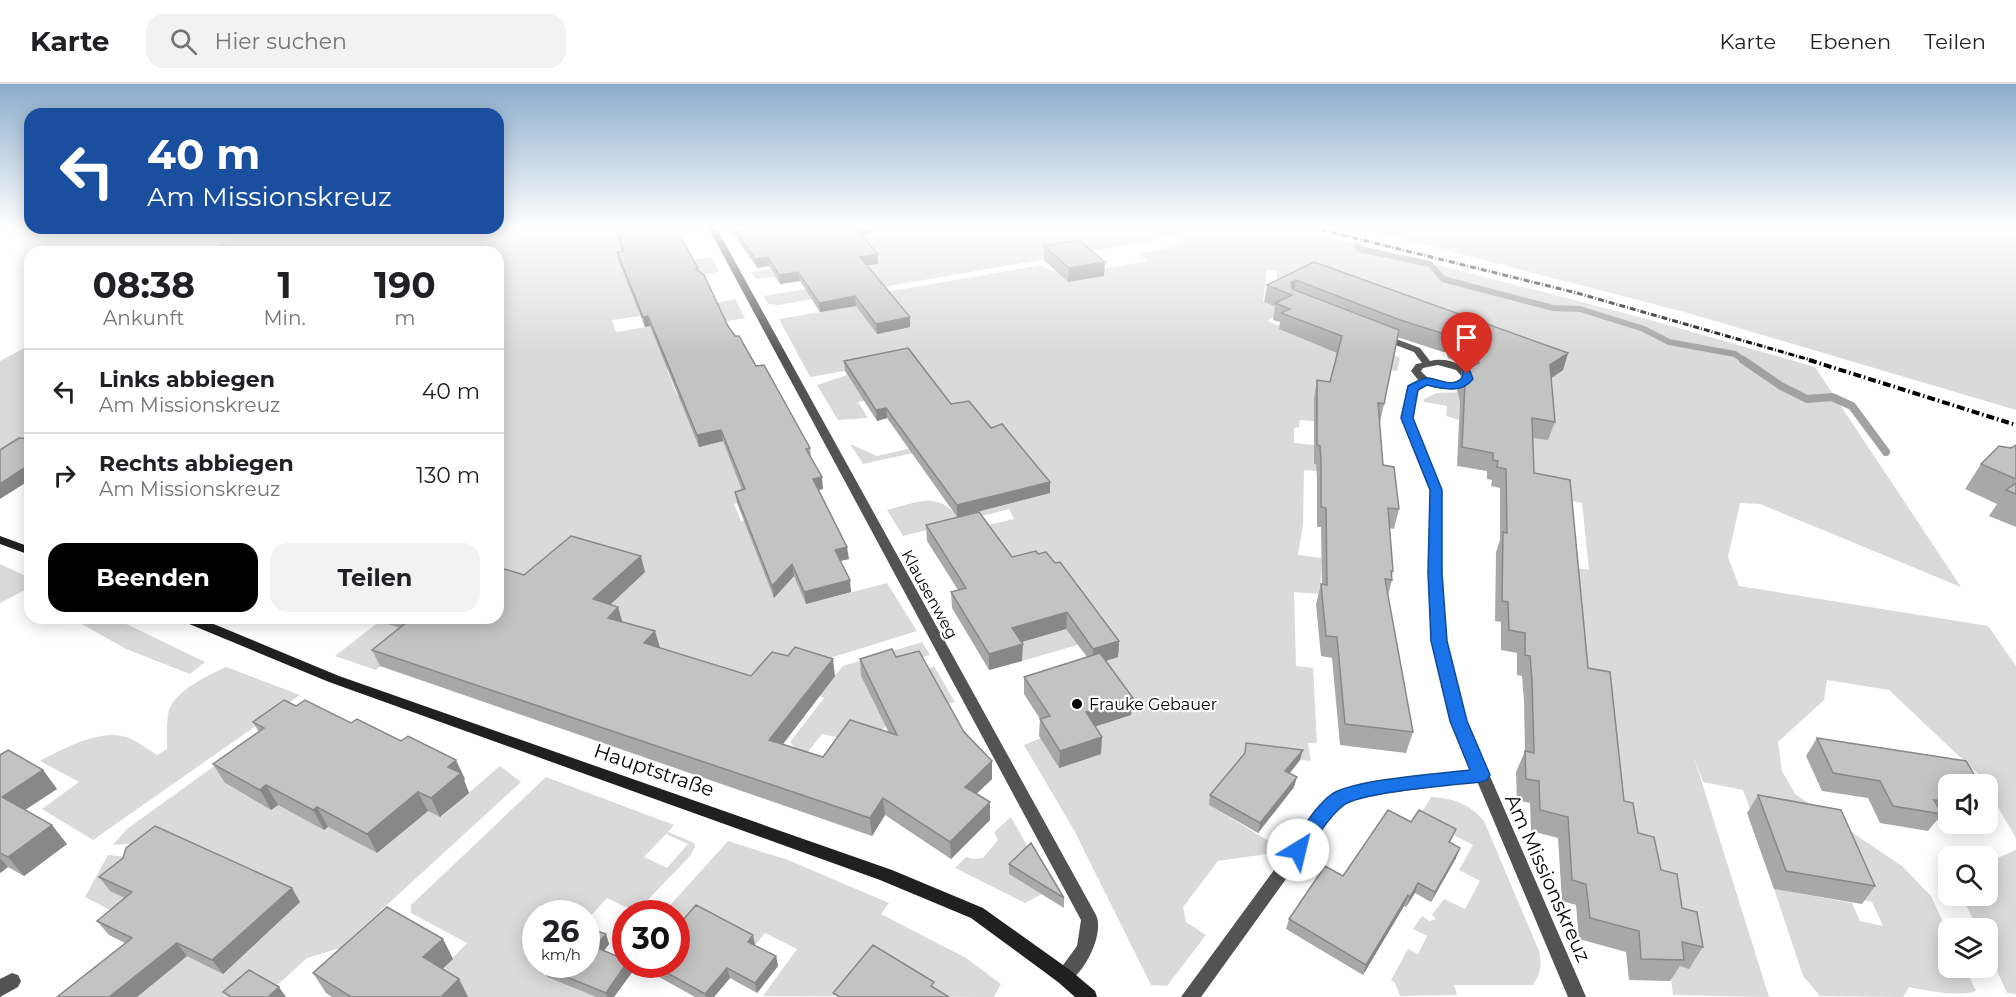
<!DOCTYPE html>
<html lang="de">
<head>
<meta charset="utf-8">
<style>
	body { margin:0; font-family:Montserrat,sans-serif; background:#f2f2f2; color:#202124; height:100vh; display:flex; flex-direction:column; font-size:22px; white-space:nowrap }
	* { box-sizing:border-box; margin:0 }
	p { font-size:20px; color:#757577 }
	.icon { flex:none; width:33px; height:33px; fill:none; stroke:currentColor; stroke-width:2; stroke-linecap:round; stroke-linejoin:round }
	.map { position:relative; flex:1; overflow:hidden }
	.sheet { position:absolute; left:24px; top:162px; width:480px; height:378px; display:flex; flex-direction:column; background:#fff; border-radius:18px; box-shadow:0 3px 15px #0003 }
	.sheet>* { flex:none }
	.guide { position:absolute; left:24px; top:24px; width:480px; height:126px; border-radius:18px; box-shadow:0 3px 15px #0003; background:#1a4fa0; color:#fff; overflow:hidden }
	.tools { position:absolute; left:1938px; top:690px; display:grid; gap:12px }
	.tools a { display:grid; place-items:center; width:60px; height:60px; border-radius:12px; background:#fff; box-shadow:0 3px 15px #0003; font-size:30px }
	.speed { position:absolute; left:522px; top:816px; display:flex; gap:12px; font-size:30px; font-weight:700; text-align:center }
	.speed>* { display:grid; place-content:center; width:78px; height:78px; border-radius:50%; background:#fff; box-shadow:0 3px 15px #0003; line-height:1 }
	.speed small { font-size:15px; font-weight:400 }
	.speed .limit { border:9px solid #d22; background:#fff; color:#111 }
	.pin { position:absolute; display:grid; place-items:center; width:51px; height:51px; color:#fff; margin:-62px -26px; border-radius:50% 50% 50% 0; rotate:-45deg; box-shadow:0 0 6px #0007 }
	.pin .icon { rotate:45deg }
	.me { position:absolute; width:66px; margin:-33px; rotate:36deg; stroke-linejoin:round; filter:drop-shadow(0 0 4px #0008) }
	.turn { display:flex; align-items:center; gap:21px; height:126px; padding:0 24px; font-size:27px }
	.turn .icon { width:78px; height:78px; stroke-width:2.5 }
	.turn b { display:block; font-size:42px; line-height:51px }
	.eta { display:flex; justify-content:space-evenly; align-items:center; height:102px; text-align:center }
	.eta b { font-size:36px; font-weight:700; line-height:42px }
	.primary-button { display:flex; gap:12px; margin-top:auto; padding:12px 24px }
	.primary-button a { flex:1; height:69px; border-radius:18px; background:#000; color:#fff; font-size:24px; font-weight:700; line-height:69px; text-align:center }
	.primary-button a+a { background:#f2f2f2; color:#202124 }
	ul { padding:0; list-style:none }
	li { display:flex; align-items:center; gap:18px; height:84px; padding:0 24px; border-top:2px solid #e0e0e0 }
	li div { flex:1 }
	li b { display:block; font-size:22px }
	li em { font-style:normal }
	header { display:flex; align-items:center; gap:36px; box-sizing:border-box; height:84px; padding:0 30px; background:#fff; border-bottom:2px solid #e0e0e0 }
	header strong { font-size:28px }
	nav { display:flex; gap:33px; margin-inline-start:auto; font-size:21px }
	.search { width:420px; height:54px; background:#f2f2f2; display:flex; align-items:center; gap:15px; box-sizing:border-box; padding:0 21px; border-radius:18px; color:#757577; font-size:22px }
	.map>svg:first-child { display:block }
</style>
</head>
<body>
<header>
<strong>Karte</strong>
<div class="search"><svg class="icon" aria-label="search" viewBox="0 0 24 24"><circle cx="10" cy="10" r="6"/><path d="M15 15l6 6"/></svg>Hier suchen</div>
<nav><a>Karte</a><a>Ebenen</a><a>Teilen</a></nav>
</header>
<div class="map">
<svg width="2016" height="913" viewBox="0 0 2016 913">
	<rect width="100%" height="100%" fill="#fff"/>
	<path fill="#dadada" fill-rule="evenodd" d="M621 143 626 170 619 178 623 187 712 173 719 188 653 198 638 227 640 232 612 236 616 248 687 236 708 221 735 215 745 234 703 241 706 279 667 286 677 311 729 301 737 391 739 398 761 413 734 420 741 437 749 435 798 486 806 520 887 499 917 547 830 574 816 586 689 632 731 583 727 588 498 532V168H205L250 144Z
		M794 143H1292L1647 235 1815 283 1961 503 1760 420 1740 419 1728 473 1739 502 1988 542 2016 582V754L1988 706V700H1984L1978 690 1889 606 1827 596 1824 616 1778 658 1782 687 1795 710 1902 782 1931 812 1948 849V884H1965L1976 907C1960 913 1928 907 1909 903L1903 913 1820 912 1803 892 1774 805 1852 819 1860 837 1883 842 1872 818 1859 815 1752 730 1743 706 1703 698 1693 670 1769 913 1673 911 1669 879 1649 807 1530 475 1589 486 1582 419 1563 415 1534 402 1459 246 1481 233 1468 228 1415 258 1277 198V187L1267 186 1263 217 1287 226 1267 237C1309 254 1360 251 1400 274L1397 287 1339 279 1326 338 1300 336 1299 343 1294 344V359L1314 361V380H1316V387L1304 386 1303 441 1298 471 1322 474 1320 510 1294 508 1296 582 1313 584 1317 659H1308L1311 677 1244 669 1243 682 1209 721 1272 759 1267 770 1218 777 1183 823 1186 838 1206 851 1167 902 1151 901 1075 748 1024 661 1041 654 1059 684 1085 646 1131 631 1092 581 1119 572 1105 553 1022 577 1012 561 1057 547 979 443 1014 435 1009 425 903 452 887 426C914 419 938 406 957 433L1049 409 1000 350 863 380 850 360 877 372 984 347 973 322 929 330 903 309 858 318 868 334 838 336 817 301 847 291 859 309 845 287 810 293 779 235 850 223 845 215 1042 181 1046 185 1056 187 1068 198 1103 192 1097 186 1147 177 1138 169 1169 164 1165 162 1186 157 1172 151 1155 154 1157 156 778 221 768 220 764 212 806 205 876 202 777 196 774 193 756 195 751 188 821 177Z
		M1357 143H2016V326L1688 229Z
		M30 261V365L0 381V277Z
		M1464 308 1460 317 1459 336 1446 332 1447 322 1424 318V315L1437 309Z
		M0 480 30 494V511L23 507 0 519Z
		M71 534H114L205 578 190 590 126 565Z
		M384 534H441L376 586 335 572Z
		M922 558 930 571 861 592 878 627 922 588 934 582 955 618 890 636 880 649 850 656 822 650 807 669 797 666 790 658 824 614 818 611 843 582Z
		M226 583 300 611 93 756 42 725 79 698 40 677C63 665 102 643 129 654 137 657 149 666 157 671L167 665C167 653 166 638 169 626 176 606 207 592 226 583Z
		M285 631 226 700 271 726 278 720 324 746 328 743 377 769 428 727 441 733 500 682 521 698 340 864 307 874 273 905 236 913H137L151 902 127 835 85 813 108 771 134 774 149 767 129 760 113 761 127 745Z
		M546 693 674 741 668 748 694 759 695 763 690 772 636 828 607 814 587 836 586 830H536V880L546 881 541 887 547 893 596 913H467L434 893 467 859 411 829V821ZM666 750 688 760 667 784 644 773Z
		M1431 713C1453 714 1470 720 1484 737L1539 867C1542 882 1541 889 1533 901H1454L1457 911 1400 912 1395 899 1391 896 1408 865 1418 870 1427 852 1413 845 1422 832 1429 837 1436 835 1432 831 1444 815 1465 825 1480 797 1459 786 1473 761 1419 733Z
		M1011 733 1031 769 1010 790 1042 810 1025 819 955 784 966 773 973 775 983 774 998 756 994 748Z
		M728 757 788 776 889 819 881 830 966 874 1001 900 994 913 763 912 797 865 765 849 755 861 693 838 677 829 664 828Z
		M2016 766V910L2007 909 1988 867V844H1977L1962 812H1988V778Z"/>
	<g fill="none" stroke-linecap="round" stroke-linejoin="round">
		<path stroke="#a1a1a1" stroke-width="6" d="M1357 161 1359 165 1430 180 1443 195 1553 224 1580 225 1644 245 1669 258 1735 270 1745 277"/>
		<path stroke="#a1a1a1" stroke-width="8" d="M1743 276 1781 302 1807 315 1832 313 1852 322 1886 368"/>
		<path fill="#535353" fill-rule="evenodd" d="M708 143H716L1096 831C1105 850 1083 893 1064 900L1058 898 1055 892 1077 862 1081 836Z
			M1383 250 1420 264 1430 277C1446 273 1465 279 1473 295 1460 307 1442 307 1426 301L1417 305 1412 335 1442 406 1441 489 1446 557 1466 637 1586 913H1568L1477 697 1368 712 1344 719 1330 734 1201 913H1181L1318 726 1333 711 1368 700 1472 686 1452 637 1432 557 1429 489 1430 406 1402 335 1407 304 1419 297 1411 287 1416 280 1422 279 1414 268 1380 255 1378 253ZM1438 281 1456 286 1463 294C1449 303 1431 300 1421 287L1423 284Z
			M12 889 18 891 21 897 18 903 0 913V895Z"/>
		<path fill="#202020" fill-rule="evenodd" d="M0 452 30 463V471L0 460Z
			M180 534H199L339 592 892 786 983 824 1070 886 1095 907 1097 913H1075L1058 898 971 834 880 796 329 598 182 537Z"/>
		<path stroke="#000" stroke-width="3" stroke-dasharray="6 2 1 2" stroke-linecap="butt" d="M1310 143 1577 209 1814 277"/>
		<path stroke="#000" stroke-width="4" stroke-dasharray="8 3 1.5 3" stroke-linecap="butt" d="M1809 276 2016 341"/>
	</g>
	<path fill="#a8a8a8" d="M614 143H675L728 242 810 364 811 373 823 405 818 406 849 475 840 477 851 508 806 520 794 492 774 514 737 419 735 408 742 406 723 357 699 363 650 242 645 243 619 178 617 168 622 167Z
		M729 143H881L863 153 878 180 867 181 910 233V243L877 250 856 222 820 228 800 197 780 200 769 182 757 184Z
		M1044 162 1104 192 1068 198 1044 176Z
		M1314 178 1568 269 1563 286 1551 294 1555 338 1548 356 1533 354 1534 389 1624 717 1638 749 1661 786 1703 863 1689 885 1680 882 1670 897 1629 896 1626 868 1579 855 1576 821 1562 817 1558 754 1531 747 1530 719 1517 716 1516 688 1525 667 1524 617 1522 592 1517 591V569L1501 566V538L1495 537 1496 468 1500 456V404L1491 402 1492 396 1487 395V387L1457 382 1460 317 1457 306 1462 288 1468 285 1461 279 1448 274 1446 267 1443 268 1397 253 1384 320 1380 338H1379L1383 381 1399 425 1394 445 1389 444 1393 487 1392 492V496L1388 511 1413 648 1406 669 1340 661 1332 574 1321 572 1316 520 1321 500H1322L1321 443H1317V395L1316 380H1314V314L1317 296 1330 298 1337 269 1279 245 1280 238 1273 236 1275 222 1264 218 1267 201Z
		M844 277 951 320 991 344 1050 398V409L957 433 887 334 877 337 845 287Z
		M2016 361V443L1989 432 1997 420 1965 405 1981 380Z
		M926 441 1012 473 1038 470 1055 479 1119 557 1118 573 1106 577 1133 614 1131 631 1095 642 1101 670 1059 684 1039 652 1040 635 1024 610V593L1087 573 1066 545 1021 558 1022 577 989 586 952 524 951 508 958 506 927 457Z
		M645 488 610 521 618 523 622 538 655 547 660 564 751 592H835L783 660 823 673 889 649 861 592 860 575 896 573 992 677V695L976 710 990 736 951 775 885 731 872 752 380 582 372 566 400 544 370 534H498L524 491Z
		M296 622 465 695 464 696 469 709 440 733 428 727 377 769 328 743 324 746 278 721 271 726 225 699 213 680 259 648 253 638Z
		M1817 654 1948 700V738L1937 736 1928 747 1880 739 1868 714 1822 707 1806 672Z
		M1246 659 1300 676 1290 689 1294 703 1258 749 1209 721 1210 711 1244 671Z
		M0 671 43 686 57 705 25 726 67 760 24 792 8 783 0 789Z
		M1758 711 1875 802 1862 820 1774 805 1747 729Z
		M1988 714 1994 725 1988 734Z
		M1411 738 1456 745 1450 759 1456 774 1431 818 1415 809 1406 823 1404 822 1363 891 1286 845 1289 835Z
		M1958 740H1983L1980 743Z
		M1009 780 1064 814V824L1009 790Z
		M99 793 300 818 223 890 187 872 137 913H57L125 859 109 851 97 837 125 814 110 807Z
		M606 850 609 860 604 867 626 880H630L633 887 614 913H596L547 893 542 883Z
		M443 855 453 875 442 885 459 895 468 913H332L326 909 313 889Z
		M755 861 776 872 778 882 757 909 730 894 714 913H695L650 888 647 880H676Z"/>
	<path fill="#888" d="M863 143H881L858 155 857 146Z
		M878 170V180L861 182 860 173Z
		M768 173 769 182 757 184 755 175Z
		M1105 178 1104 192 1068 198 1069 184Z
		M798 188 800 197 780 200 779 191Z
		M1296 196 1294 212H1292L1291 198Z
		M855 212 856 222 820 228 819 219Z
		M648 232 650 242 645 243 643 233Z
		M910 233V243L877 250 876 240Z
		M1450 250 1446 267 1443 268 1448 251Z
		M1568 269 1563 286 1544 299 1550 281Z
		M886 324 887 334 877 337 876 326Z
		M721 346 723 357 699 363 697 351Z
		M30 380V396L0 415V400Z
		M822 393 823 405 814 407 813 395Z
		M1050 398V409L957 433V421Z
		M847 463 849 475 836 478 835 466Z
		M641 472 645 488 598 532 593 515Z
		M792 480 794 492 774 514 772 502Z
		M850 496 851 508 806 520 804 508Z
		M618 523 623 540 608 534Z
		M1067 528 1066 545 1012 561V544Z
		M655 547 660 564 644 559Z
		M1119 557 1118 573 1092 581 1093 565Z
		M1023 560 1022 577 989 586V570Z
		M833 575 835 592 773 673 769 656Z
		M1133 614 1131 631 1085 646 1086 628Z
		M1102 653 1101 670 1059 684 1060 667Z
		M1303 666 1300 676 1283 697 1285 687Z
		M456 676 465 695 464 696 469 709 440 733 431 714 448 683Z
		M992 677V695L966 720 965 703Z
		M43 686 57 705 17 731 2 713Z
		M1297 693 1294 703 1258 749 1260 739Z
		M266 701 278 721 271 726 260 706Z
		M418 708 428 727 377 769 367 750Z
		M883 714 885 731 872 752 870 734Z
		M990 718V736L951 775 950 758Z
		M317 723 328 743 324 746 313 726Z
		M52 741 67 760 24 792 8 773Z
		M1460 764 1456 774 1431 818 1435 808Z
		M0 774 8 783 0 789Z
		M1418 799 1415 809 1406 823 1410 813Z
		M292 804 300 818 223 890 212 876Z
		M1408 811 1404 822 1363 891 1366 881Z
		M606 850 609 860 599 873 595 863Z
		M753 851 755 861 748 858Z
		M443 855 453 875 434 893 423 873Z
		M177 859 187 872 137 913H109Z
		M776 872 778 882 757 909 755 899Z
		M626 880H630L633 887 614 913H607L606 909Z
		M727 884 730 894 714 913H706L705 910Z
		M459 895 468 913H441Z
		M279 903 286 913H268Z"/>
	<path fill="#c3c3c3" stroke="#888" stroke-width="1.5" d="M615 143H675L698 184 696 185 704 191 728 242 735 252H739L756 282 764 281 810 364 806 365 822 393 813 395 847 463 835 466 850 496 804 508 792 480 772 502 735 408 745 405 721 346 697 351 648 232 643 233 617 168 624 167Z
		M734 143H863L857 146 878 170 860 173 910 233 876 240 855 212 819 219 798 188 779 191 768 173 755 175Z
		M1079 156 1105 178 1069 184 1044 162Z
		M1314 178 1568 269 1550 281 1555 338 1532 334 1534 389 1570 396 1588 584 1610 588 1624 717 1633 719 1638 749 1654 753 1661 786 1677 790 1682 824 1697 828 1703 863 1682 858 1684 876 1641 875 1639 847 1590 834 1586 800 1572 796 1568 733 1540 726 1539 697 1526 695 1525 667 1534 669 1532 596 1530 572 1525 571V549L1509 546 1508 518 1502 517 1503 448 1507 449 1506 385 1497 383 1498 377 1493 376V369L1462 363 1465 299 1462 288 1479 279 1476 271 1466 262 1452 257 1450 250 1448 251 1400 236 1296 196 1291 198 1292 205 1399 246 1384 320 1378 319 1383 381 1394 383 1399 425 1388 424 1393 487H1391L1392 496 1385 495 1413 648 1345 640 1337 553 1326 552 1321 500 1327 501 1326 424 1321 423V376L1320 362 1317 361V296L1330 298 1342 252 1281 229 1290 225 1275 219 1292 211 1267 201Z
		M908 264 951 320 969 317 991 344 1002 340 1050 398 957 421 886 324 876 326 844 277Z
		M19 354 30 355V380L0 400V366Z
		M2016 361V395L1981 380 1999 362 2011 364Z
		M2016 399V410L2006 406Z
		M979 428 1012 473 1036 467 1038 470 1046 468 1055 479 1060 478 1119 557 1093 565 1067 528 1012 544 1023 560 989 570 951 508 966 504 926 441Z
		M571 452 641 472 593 515 618 523 608 534 655 547 644 559 751 592 772 568 788 572 795 563 833 575 769 656 823 673 850 636 897 651 860 575 892 565 896 573 919 567 964 648 992 677 965 703 990 718 950 758 883 714 870 734 372 566 412 534H411H498V483L524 491Z
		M1100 569 1133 614 1086 628 1102 653 1060 667 1040 635 1050 632 1024 593Z
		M284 616 296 622 305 616 351 639 357 635 401 657 408 652 456 676 448 683 461 689 431 714 418 708 367 750 317 723 313 726 266 701 260 706 213 680 264 644 253 638Z
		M1817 654 1966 677 1980 700H1948V718L1934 716 1942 730 1893 722 1880 697 1833 689Z
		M1246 659 1303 666 1285 687 1297 693 1260 739 1210 711 1245 669Z
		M8 666 43 686 2 713 52 741 8 773 0 769V671Z
		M1758 711 1841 726 1875 802 1786 787Z
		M1988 714 1994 725 1988 724Z
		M1388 726 1411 738 1419 726 1456 745 1449 758 1460 764 1435 808 1418 799 1410 813 1408 811 1366 881 1289 835 1325 782 1343 792Z
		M155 742 292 804 212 876 177 859 109 913H57L132 854 97 837 132 808 99 793 123 774 126 764Z
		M1031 759 1064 814 1009 780Z
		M696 821 753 851 748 858 776 872 755 899 727 884 705 910 651 880H676V844Z
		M387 823 443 855 423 873 459 895 441 913H351L313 889Z
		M586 843 606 850 595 863 626 876V880L606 909 542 883 544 880H586Z
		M873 861 934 898 931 902 949 913H840L833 909Z
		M249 886 279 903 268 913H231L223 908Z"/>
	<linearGradient id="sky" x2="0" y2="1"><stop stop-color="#8baccc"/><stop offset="0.53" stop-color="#fff"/><stop offset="1" stop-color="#fff" stop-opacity="0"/></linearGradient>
	<rect width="2016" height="271" fill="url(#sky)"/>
	<path fill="#1a73e8" stroke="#114b97" stroke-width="1.5" d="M1467 286 1470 287 1473 295C1461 310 1444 305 1427 301L1418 306 1413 334 1442 406V489L1447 557 1467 637 1490 691 1487 696 1481 698C1455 701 1361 708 1344 721 1328 733 1316 755 1304 772L1298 774 1291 772 1288 766 1291 761C1303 745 1315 722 1332 710 1356 695 1439 690 1470 686L1450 637 1431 557 1428 489 1430 406 1401 334 1408 302C1414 299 1421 294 1428 294 1440 295 1452 304 1462 294L1463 287Z"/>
	<circle fill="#000" stroke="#fff" stroke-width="2" cx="1077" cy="620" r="6"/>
	<g text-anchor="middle" stroke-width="4.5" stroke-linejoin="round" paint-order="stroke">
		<g font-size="16" fill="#000" stroke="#fff">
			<text transform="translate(930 510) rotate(61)" y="6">Klausenweg</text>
		</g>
		<g font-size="16" fill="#000" stroke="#fff" text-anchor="start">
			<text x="1089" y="626">Frauke Gebauer</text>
		</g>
		<g font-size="20" fill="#000" stroke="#fff">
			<text transform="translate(654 686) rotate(19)" y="7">Hauptstraße</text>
			<text transform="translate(1548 794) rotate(66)" y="7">Am Missionskreuz</text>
		</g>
	</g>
</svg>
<div class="tools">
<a><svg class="icon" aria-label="sound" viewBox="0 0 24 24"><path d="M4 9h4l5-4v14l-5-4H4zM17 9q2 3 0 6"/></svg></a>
<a><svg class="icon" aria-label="search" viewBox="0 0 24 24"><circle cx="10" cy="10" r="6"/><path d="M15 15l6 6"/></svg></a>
<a><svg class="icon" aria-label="layers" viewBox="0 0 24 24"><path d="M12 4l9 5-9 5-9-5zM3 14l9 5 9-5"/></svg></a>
</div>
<div class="speed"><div>26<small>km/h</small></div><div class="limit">30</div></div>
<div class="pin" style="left:1467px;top:290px;background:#d93025"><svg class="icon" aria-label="arrive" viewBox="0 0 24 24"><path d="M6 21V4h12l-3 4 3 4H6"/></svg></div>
<svg class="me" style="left:1298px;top:766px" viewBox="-20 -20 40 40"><circle r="19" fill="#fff"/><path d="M0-13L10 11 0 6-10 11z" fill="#1a73e8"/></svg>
<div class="guide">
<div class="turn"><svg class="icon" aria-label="left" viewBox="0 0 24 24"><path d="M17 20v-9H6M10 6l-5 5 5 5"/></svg><div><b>40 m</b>Am Missionskreuz</div></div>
</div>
<section class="sheet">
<div class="eta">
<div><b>08:38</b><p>Ankunft</p></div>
<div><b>1</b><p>Min.</p></div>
<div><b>190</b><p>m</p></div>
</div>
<ul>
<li><svg class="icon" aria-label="left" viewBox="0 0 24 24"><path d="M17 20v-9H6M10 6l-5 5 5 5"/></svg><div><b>Links abbiegen</b><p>Am Missionskreuz</p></div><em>40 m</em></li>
<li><svg class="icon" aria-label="right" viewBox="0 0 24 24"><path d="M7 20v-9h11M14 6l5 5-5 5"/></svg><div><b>Rechts abbiegen</b><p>Am Missionskreuz</p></div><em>130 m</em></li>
</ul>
<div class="primary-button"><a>Beenden</a><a>Teilen</a></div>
</section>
</div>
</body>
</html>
